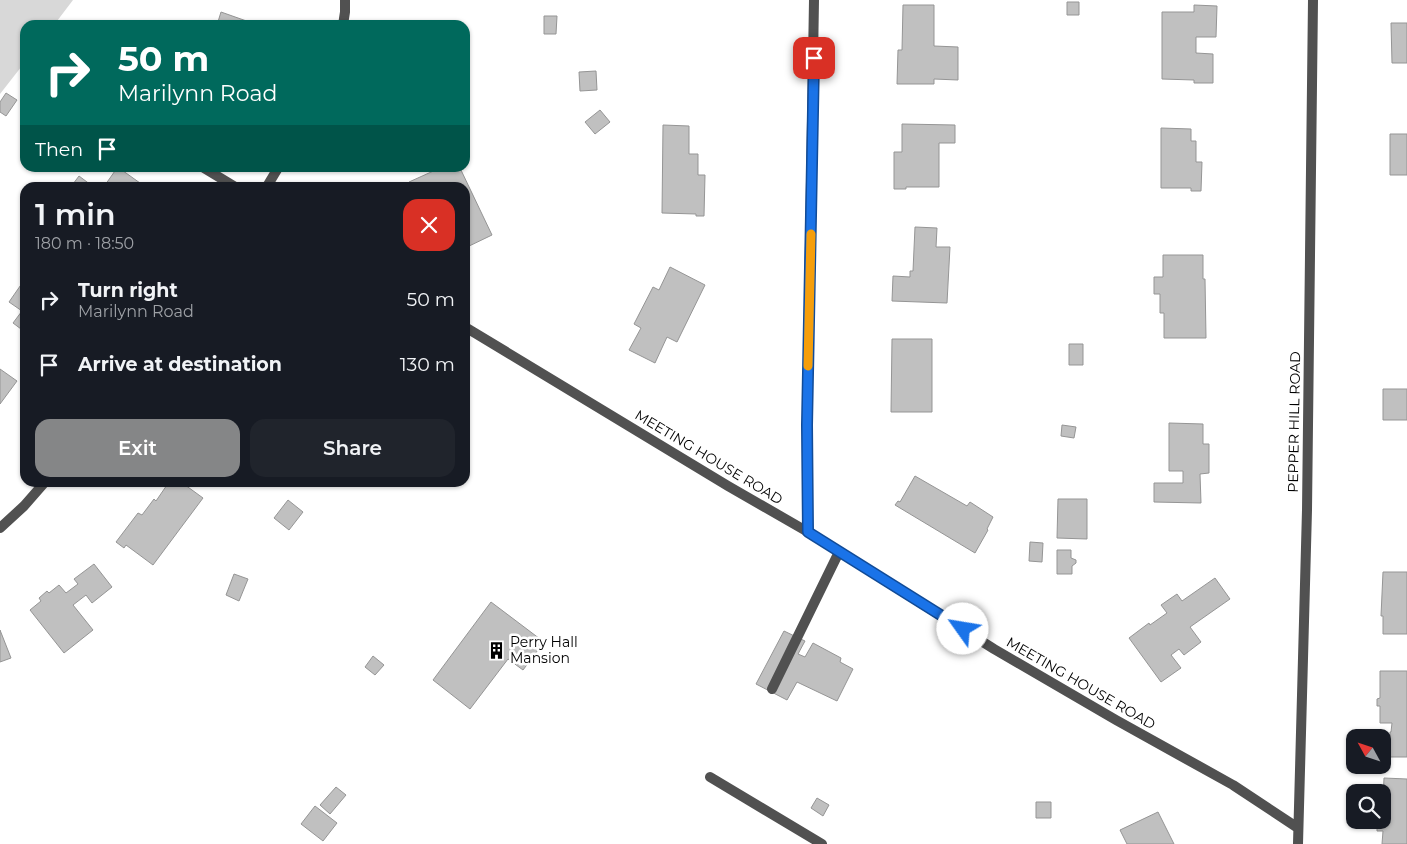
<!DOCTYPE html>
<html lang="en">
<head>
<meta charset="utf-8">
<style>
	body { margin:0; font-family:Montserrat,sans-serif; background:#20242c; color:#f1f3f6; height:100vh; display:flex; flex-direction:column; font-size:19px; white-space:nowrap }
	* { box-sizing:border-box; margin:0 }
	p { font-size:16px; color:#9ea1a6 }
	.icon { flex:none; width:28px; height:28px; fill:none; stroke:currentColor; stroke-width:2; stroke-linecap:round; stroke-linejoin:round }
	.map { position:relative; flex:1; overflow:hidden }
	.panel { position:absolute; left:20px; top:182px; width:450px; height:305px; display:flex; flex-direction:column; background:#171b24; border-radius:15px; box-shadow:0 1px 4px #0004 }
	.panel>* { flex:none }
	.banner { position:absolute; left:20px; top:20px; width:450px; height:152px; border-radius:15px; box-shadow:0 1px 4px #0004; background:#00695c; color:#fff; overflow:hidden }
	.needle { width:32px; rotate:310deg }
	.fabs { position:absolute; left:1346px; top:729px; display:grid; gap:10px }
	.fabs a { display:grid; place-items:center; width:45px; height:45px; border-radius:10px; background:#171b24; box-shadow:0 1px 4px #0004; font-size:25px }
	.pin { position:absolute; display:grid; place-items:center; width:42px; height:42px; color:#fff; margin:-21px; border-radius:10px; box-shadow:0 2px 8px #0006 }
	.me { position:absolute; width:55px; margin:-28px; rotate:302deg; stroke-linejoin:round; filter:drop-shadow(0 0 4px #0008) }
	.turn { display:flex; align-items:center; gap:18px; height:105px; padding:0 15px; font-size:22px }
	.turn .icon { width:65px; height:65px; stroke-width:2.5 }
	.turn b { display:block; font-size:35px; line-height:42px }
	.then { display:flex; align-items:center; height:48px; padding:0 15px; background:#0003; gap:10px; font-size:19px }
	.round { display:grid; place-items:center; flex:none; width:52px; height:52px; border-radius:15px; background:#20242c }
	.summary { display:flex; align-items:center; justify-content:space-between; height:85px; padding:0 15px }
	h1 { font-size:30px; font-weight:600; line-height:38px }
	.primary-button { display:flex; gap:10px; margin-top:auto; padding:10px 15px }
	.primary-button a { flex:1; height:58px; border-radius:15px; background:#858687; color:#fff; font-size:20px; font-weight:600; line-height:58px; text-align:center }
	.primary-button a+a { background:#20242c; color:#f1f3f6 }
	ul { padding:0; list-style:none }
	li { display:flex; align-items:center; gap:15px; height:65px; padding:0 15px }
	li div { flex:1 }
	li b { display:block; font-size:19px }
	li em { font-style:normal }
	.map>svg:first-child { display:block }
</style>
</head>
<body>
<div class="map">
<svg width="1407" height="844" viewBox="0 0 1407 844">
	<rect width="100%" height="100%" fill="#fff"/>
	<path fill="#d8d8d8" d="M0 0H73L54 25H25V62L0 94Z"/>
	<path fill="#c0c0c0" stroke="#959595" d="M1067 2H1079V15H1067Z
		M903 5H934V46L958 47V80L934 79V84H897L898 50H902Z
		M1194 5 1217 6 1216 37H1196V53L1213 54V83H1194V80L1162 79V12H1194Z
		M221 12 255 24V25H217Z
		M544 16H557L556 34H544Z
		M1391 23H1407V63H1392Z
		M596 71 597 90 580 91 579 72Z
		M6 93 17 100 6 116 0 112V102Z
		M600 110 610 122 595 134 585 122Z
		M902 124 955 125V143H939V187H906V189H894V152H902Z
		M663 125 689 126V154H698V175H705L704 216H696V214L662 213Z
		M1161 128 1191 129V141H1196V162H1202L1201 191H1191V188H1161Z
		M1390 134H1407V175H1390Z
		M117 168H119L140 183 137 188H103Z
		M440 168H460L492 235 465 248V188H412L409 182Z
		M79 176 95 188H70Z
		M915 227 937 228 936 247H950L947 303 892 301 893 276 910 277V271H913Z
		M1163 255H1203V279H1205L1206 338H1164V313H1160V294H1154V277H1163Z
		M670 267 705 285 677 342 667 337 655 363 629 350 641 328 634 324 653 287 659 290Z
		M25 279V332L13 323 22 311 9 302Z
		M892 339H932V412H891Z
		M1069 344H1083V365H1069Z
		M0 369 17 381 0 404Z
		M1383 389H1407V420H1383Z
		M1169 423 1203 424V444H1209V473L1200 474 1201 503 1154 502V483H1183V471H1169Z
		M1062 425 1076 427 1074 438 1061 436Z
		M915 476 967 506 970 502 993 517 987 529 988 530 975 553 895 505 898 501 900 502Z
		M169 482H181L203 498 153 565 126 545 124 548 116 542 138 513 142 515 154 499 156 501Z
		M1058 499H1087V539L1057 538Z
		M288 500 303 512 289 530 274 518Z
		M1030 542 1043 543 1042 562 1029 561Z
		M1057 550H1071V558L1076 560V563L1072 566V574H1057Z
		M94 564 112 587 92 603 86 595 73 605 93 630 64 653 30 610 41 601 39 598 47 591 49 593 59 585 66 593 78 584 74 579Z
		M1383 572H1407V634H1383V616H1381Z
		M234 574 248 579 239 601 226 595Z
		M1215 578 1230 599 1190 627 1201 642 1184 655 1179 649 1171 655 1181 668 1161 682 1129 638 1149 623 1150 625 1167 613 1161 605 1177 594 1182 601Z
		M491 602 544 642 523 670 508 659 470 709 433 680Z
		M0 630 11 658 0 662Z
		M784 631 805 641 798 654 805 657 813 643 841 658 840 662 853 669 837 701 797 682 787 700 756 684Z
		M373 656 384 665 375 675 365 667Z
		M1380 671H1407V757H1390V732H1391L1392 723H1380V706H1377V699L1380 698Z
		M1384 778 1407 779V844H1382L1383 831H1377V820H1382Z
		M336 787 346 795 330 814 320 805Z
		M817 798 829 805 823 816 811 808Z
		M1036 802H1051V818H1036Z
		M315 806 337 823 323 841 301 824Z
		M1158 812 1174 844H1127L1120 830Z"/>
	<g fill="none" stroke-linecap="round" stroke-linejoin="round">
		<path stroke="#515151" stroke-width="10" d="M772 689 839 552
			M710 777 822 844"/>
		<path stroke="#515151" stroke-width="10" d="M343 25 345 12V0
			M204 168 237 188
			M266 188 278 168
			M465 327 728 486 808 532 994 649 1116 720 1233 785 1298 828
			M0 528 24 506 45 482
			M808 532 807 425 814 0
			M1298 844 1307 510 1313 0"/>
	</g>
	<g fill="none" stroke-linecap="round" stroke-linejoin="round">
		<defs>
			<path id="route" d="M814 58 807 425 808 532 963 629"/>
		</defs>
		<use href="#route" stroke="#114b97" stroke-width="12"/>
		<use href="#route" stroke="#1a73e8" stroke-width="9"/>
		<path stroke="#f59e0b" stroke-width="9" d="M808 366 811 234"/>
	</g>
	<defs>
		<symbol id="building-bare" viewBox="-9 -9 18 18"><path d="M-4-6H4V6H1V3H-1V6H-4ZM-2.5-4.3h1.7v1.8h-1.7ZM.8-4.3h1.7v1.8H.8ZM-2.5-1h1.7V.8h-1.7ZM.8-1h1.7V.8H.8Z" fill="#000" stroke="#fff" stroke-width="2.5" paint-order="stroke"/></symbol>
	</defs>
	<g fill-rule="evenodd">
		<use href="#building-bare" x="484" y="638" width="25" height="25"/>
	</g>
	<g text-anchor="middle" stroke-width="5" stroke-linejoin="round" paint-order="stroke">
		<g font-size="14" fill="#000" stroke="#fff">
			<text transform="translate(1294 422) rotate(-89)" y="5">PEPPER HILL ROAD</text>
			<text transform="translate(709 457) rotate(31)" y="5">MEETING HOUSE ROAD</text>
			<text transform="translate(1081 683) rotate(30)" y="5">MEETING HOUSE ROAD</text>
		</g>
		<g font-size="14" fill="#000" stroke="#fff" text-anchor="start">
			<text x="510" y="647">Perry Hall<tspan x="510" dy="16">Mansion</tspan></text>
		</g>
	</g>
</svg>
<div class="fabs">
<a><svg class="needle" viewBox="-14 -14 28 28"><path d="M0-13l5 13h-10z" fill="#e53935"/><path d="M0 13l5-13h-10z" fill="#9ea1a6"/></svg></a>
<a><svg class="icon" aria-label="search" viewBox="0 0 24 24"><circle cx="10" cy="10" r="6"/><path d="M15 15l6 6"/></svg></a>
</div>
<div class="pin" style="left:814px;top:58px;background:#d93025"><svg class="icon" aria-label="arrive" viewBox="0 0 24 24"><path d="M6 21V4h12l-3 4 3 4H6"/></svg></div>
<svg class="me" style="left:963px;top:629px" viewBox="-20 -20 40 40"><circle r="19" fill="#fff"/><path d="M0-13L10 11 0 6-10 11z" fill="#1a73e8"/></svg>
<div class="banner">
<div class="turn"><svg class="icon" aria-label="right" viewBox="0 0 24 24"><path d="M7 20v-9h11M14 6l5 5-5 5"/></svg><div><b>50 m</b>Marilynn Road</div></div>
<div class="then">Then<svg class="icon" aria-label="arrive" viewBox="0 0 24 24"><path d="M6 21V4h12l-3 4 3 4H6"/></svg></div>
</div>
<section class="panel">
<div class="summary"><div><h1>1 min</h1><p>180 m · 18:50</p></div><a class="round" style="background:#d93025;color:#fff"><svg class="icon" aria-label="close" viewBox="0 0 24 24"><path d="M6 6l12 12M18 6L6 18"/></svg></a></div>
<ul>
<li><svg class="icon" aria-label="right" viewBox="0 0 24 24"><path d="M7 20v-9h11M14 6l5 5-5 5"/></svg><div><b>Turn right</b><p>Marilynn Road</p></div><em>50 m</em></li>
<li><svg class="icon" aria-label="arrive" viewBox="0 0 24 24"><path d="M6 21V4h12l-3 4 3 4H6"/></svg><div><b>Arrive at destination</b></div><em>130 m</em></li>
</ul>
<div class="primary-button"><a>Exit</a><a>Share</a></div>
</section>
</div>
</body>
</html>
